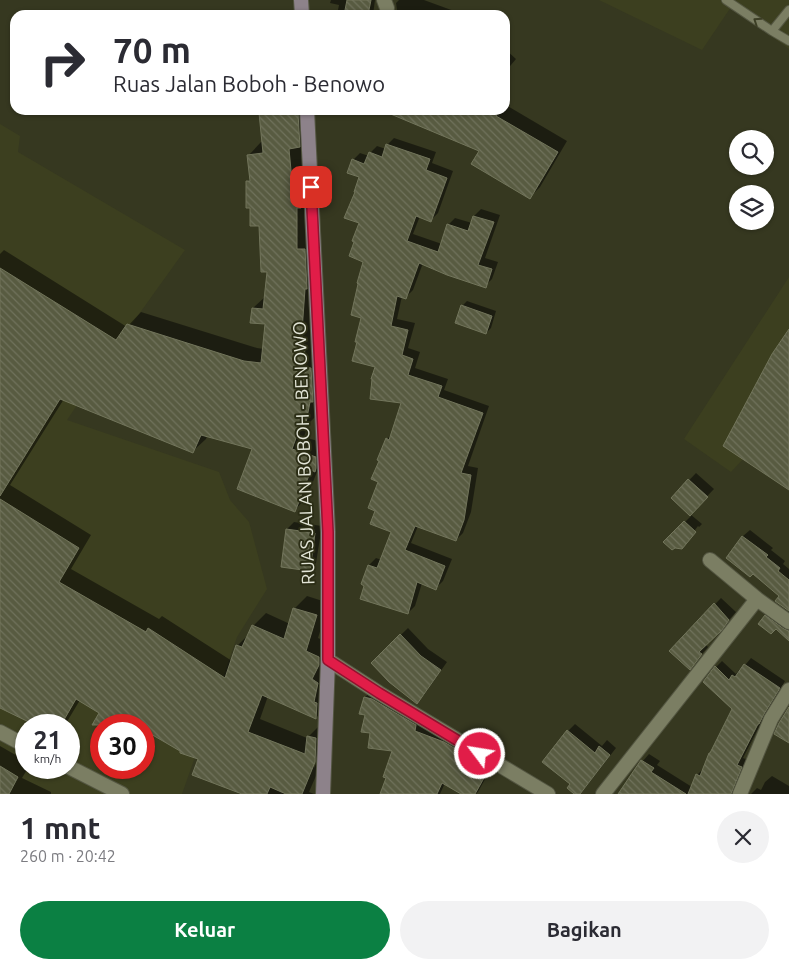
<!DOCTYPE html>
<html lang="id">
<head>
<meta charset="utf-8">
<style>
	body { margin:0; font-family:Ubuntu,sans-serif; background:#f2f2f3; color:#2b2b33; height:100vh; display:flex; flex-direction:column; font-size:19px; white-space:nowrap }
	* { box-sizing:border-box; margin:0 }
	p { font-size:16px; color:#7c7c81 }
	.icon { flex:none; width:28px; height:28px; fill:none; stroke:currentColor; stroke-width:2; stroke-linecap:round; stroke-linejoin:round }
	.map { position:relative; height:794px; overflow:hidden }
	.side { display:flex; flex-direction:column; background:#fff; flex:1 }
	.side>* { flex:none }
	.guide { position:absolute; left:10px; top:10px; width:500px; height:105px; border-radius:15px; box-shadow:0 1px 4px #0004; background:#fff; color:#2b2b33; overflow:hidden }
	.fabs { position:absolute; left:729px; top:130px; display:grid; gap:10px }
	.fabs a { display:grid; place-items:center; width:45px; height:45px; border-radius:50%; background:#fff; box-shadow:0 1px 4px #0004; font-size:25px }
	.speed { position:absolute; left:15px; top:714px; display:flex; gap:10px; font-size:25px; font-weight:700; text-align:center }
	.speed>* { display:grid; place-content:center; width:65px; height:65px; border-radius:50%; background:#fff; box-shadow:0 1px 4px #0004; line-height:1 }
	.speed small { font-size:12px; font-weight:400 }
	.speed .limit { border:8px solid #d22; background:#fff; color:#111 }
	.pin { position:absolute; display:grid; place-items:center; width:42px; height:42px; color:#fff; margin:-21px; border-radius:10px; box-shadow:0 2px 8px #0006 }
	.me { position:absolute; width:55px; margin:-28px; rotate:301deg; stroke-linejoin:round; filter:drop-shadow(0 0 4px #0008) }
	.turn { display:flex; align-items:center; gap:18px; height:105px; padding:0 20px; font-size:22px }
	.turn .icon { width:65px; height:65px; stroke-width:2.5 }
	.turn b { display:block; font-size:35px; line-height:42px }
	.round { display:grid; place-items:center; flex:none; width:52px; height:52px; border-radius:26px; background:#f2f2f3 }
	.overview { display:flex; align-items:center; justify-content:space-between; height:85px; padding:0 20px }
	h1 { font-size:30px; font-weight:700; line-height:38px }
	.button { display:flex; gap:10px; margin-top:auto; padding:10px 20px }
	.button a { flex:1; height:58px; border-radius:30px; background:#0b8043; color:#fff; font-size:20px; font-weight:700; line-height:58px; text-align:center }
	.button a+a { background:#f2f2f3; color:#2b2b33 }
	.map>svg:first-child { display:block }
</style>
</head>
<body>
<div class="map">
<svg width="789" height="794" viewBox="0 0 789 794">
	<defs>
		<pattern id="building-back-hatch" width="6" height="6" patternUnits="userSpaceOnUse" patternTransform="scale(1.25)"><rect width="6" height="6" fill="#585b41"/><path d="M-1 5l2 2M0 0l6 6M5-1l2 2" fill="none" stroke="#70725c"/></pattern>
	</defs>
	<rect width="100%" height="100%" fill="#363820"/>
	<path fill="#3c3f1f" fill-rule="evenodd" d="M599 0H789V49L731 7 702 50Z
		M0 124 20 136 18 152 185 250 119 342 67 420 219 472 230 500 249 522 267 589 237 637 182 794H0ZM26 725H69V768H26ZM101 725H144V768H101Z
		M789 277V410L731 472 684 439Z"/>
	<path fill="#0007" fill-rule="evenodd" d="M331 0H375L373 15H337L339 5 330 3Z
		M399 0H424L454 11 455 10 466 15H393L397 10 396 3Z
		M505 49 516 59 505 72Z
		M505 101 507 102 506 105 567 141 540 187 530 197 481 150 383 110H505Z
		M263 110H311L318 414 309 423 304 437 328 444 307 497 295 510 254 449 207 436 206 439 193 451 64 399 10 485 91 535 71 569 159 619 162 616 232 661 237 646 250 633 253 626 266 613 290 624 294 609 307 596 329 603 318 638 332 644 328 705 316 718 268 696 260 719 307 738 321 724 328 748 309 792 314 794H240V792L200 759 182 750 144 728V725H101V726L95 723 100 713 80 700 68 720 64 725H38L0 706V254L4 250 127 327 141 312 257 348 264 349 266 323 253 308 266 296 268 271 261 225 251 207 247 182 251 178 249 155 261 142H263L260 113ZM317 756 319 757 314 768V762Z
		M394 138 436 152 432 163 453 171 438 213 431 220 420 216 413 234 442 244 448 225 455 218 472 223 474 216 481 209 500 215 485 258 498 262 492 279 485 286 423 263 413 290 406 297 402 296 397 319 415 323 408 348 420 352 415 368 448 379 444 390 489 406 468 466 478 468 471 512 463 533 456 540 418 526 411 543 452 559 443 581 436 588 422 583 415 606 408 613 369 565 376 558 382 560 393 531 377 510 380 482 387 439 392 434 403 402 376 366 363 317 365 261 356 191 361 176 353 160 360 153 369 156 370 153 377 146 386 149 387 145Z
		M467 301 496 311 491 328 486 333 462 306Z
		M696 473 714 489 690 514 702 524 699 527 698 526 686 542H665L692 515 672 498Z
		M294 522 322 526 316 563 309 570 287 529Z
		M750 530 773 548 771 550 785 561 783 564 789 569V610L781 596 753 573 727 558 743 536Z
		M721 598 736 612 729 620 705 644 708 647 690 668 670 651Z
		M772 610 789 622V639L766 616Z
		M408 628 428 649 447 662 424 695 417 702 372 663Z
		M751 658 785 681 770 706 766 716 763 719 743 758 748 760 741 794H619L634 771 649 754 660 761 657 765 692 787 697 775 703 769 734 709 716 667 722 661 736 674 740 669 741 670Z
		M372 691 493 761 488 771 489 772 478 792 476 794H464L445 783 440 794H381L388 777 394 750 371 732 366 715 361 713 365 697Z
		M575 724 602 746 607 740 616 748 585 788 579 794H576L572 784 568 731Z
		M0 746 26 761V768H28L22 778 51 792V794H0Z
		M772 776 789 786V794H751L757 788 761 790 765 782Z"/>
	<path fill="url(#building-back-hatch)" stroke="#72755b" d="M347 0H371L368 15H344Z
		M281 110H298V113L300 147 289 149 292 181H302L301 208H297V249H305L307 289H305L302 331H303L301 348H305L303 367 311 368 313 402H310L305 428 300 427 292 449 316 457V468L315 472 311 470 295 512 237 489 252 449 201 435 193 453 60 399 0 496V268L116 340 127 324 244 361 261 363 265 324 250 323 252 308 263 309 267 272H261L259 226H250V208H246V181H250L247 155 263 153 259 113Z
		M381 110H499L496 116 558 152 530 199 471 164 479 151Z
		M386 144 430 159 426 170 447 178 431 222 416 216 407 241 438 252 447 224 468 231 473 216 494 222 478 265 492 269 486 288 447 275 419 263 406 299 397 296 391 326 408 330 402 355 413 359 408 375 442 386 438 397 483 413 461 473 471 475 464 520 456 541 415 526 405 550 445 566 436 590 417 582 408 614 360 599 364 586 361 584 368 565 377 568 391 532 370 524 375 511 368 508 378 482 371 479 379 461 377 460 386 438 389 440 401 403 370 399 372 379H371L375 367 352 361 357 342H355L361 318 351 315 358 284 357 283 363 262 349 256 354 242 352 241 359 223 344 218 355 192H354L359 177 347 173 352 159 364 164 369 152 382 157Z
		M461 305 492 316 486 334 455 323Z
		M789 329V490L723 446 772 354Z
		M688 479 708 497 690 516 671 498Z
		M0 499 79 548 59 582 146 632 148 628 225 678 236 645 242 647 252 625 284 639 293 608 317 615 306 651 319 657V665L312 679 318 683 314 702 317 703 316 719 262 695 248 732 305 754 307 736 316 738 315 762 302 794H286L270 787 267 794H242L192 775 198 759 180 753V751L144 730V725H92L99 713 76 699 61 725H35L0 708Z
		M684 521 696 532 682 549 675 548 672 550 663 542Z
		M286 529 315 533 310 571 281 567Z
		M742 536 768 555 766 557 780 568 778 571 789 580V611L775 601 779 596 753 574 750 577 726 558Z
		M714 603 729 620 722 630 699 652 702 654 690 670 669 651Z
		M765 615 784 629 789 631V641L776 629 771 634 758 624Z
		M400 634 421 656 441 670 417 704 389 682 371 663Z
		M744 664 780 688 764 714 759 724H758L737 765 742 767 731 794H688L696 774 700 776 709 753H710L732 709 703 682 715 666 729 680 732 675 735 677Z
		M364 697 372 699 416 725 415 731 444 742 488 768 482 777 484 778 475 794H461L442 783 437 794H380L386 778 383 777 392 751 368 748 370 733 361 732 365 715 359 714Z
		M789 707V743L774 734 779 723Z
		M567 730 595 753 599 746 610 755 580 794H574L567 788 570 784 542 762Z
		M641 760 654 768 651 772 686 794H618Z
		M0 766 18 777 9 794H0Z"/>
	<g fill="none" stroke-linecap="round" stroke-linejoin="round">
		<defs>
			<path id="service" d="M726 0 772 31 789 41
				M772 31 789 10"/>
			<path id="minor" d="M384 0 387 8
				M710 560 757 599 789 622
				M328 660 379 693 548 794
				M603 794 757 599
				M740 794 771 719 789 690"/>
			<path id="tertiary" d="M0 732 26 746
				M69 767 122 794"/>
			<path id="secondary" d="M301 0 302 15
				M307 110 328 532V660L323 794"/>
		</defs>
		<use href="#service" stroke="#545642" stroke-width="10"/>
		<use href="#minor" stroke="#545642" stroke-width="16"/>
		<use href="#tertiary" stroke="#545642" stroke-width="16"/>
		<use href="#secondary" stroke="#545642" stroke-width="16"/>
		<use href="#service" stroke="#7b7e63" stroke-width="8"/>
		<use href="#minor" stroke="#7b7e63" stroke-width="14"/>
		<use href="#tertiary" stroke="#7b7e63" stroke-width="14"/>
		<use href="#secondary" stroke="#8d828a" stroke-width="14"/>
	</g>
	<defs><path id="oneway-chevron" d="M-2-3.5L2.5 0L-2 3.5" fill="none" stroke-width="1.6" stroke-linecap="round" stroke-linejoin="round" transform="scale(1.25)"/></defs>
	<use stroke="#3c3e25" href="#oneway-chevron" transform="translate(757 21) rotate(-146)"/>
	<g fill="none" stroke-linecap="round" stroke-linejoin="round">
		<defs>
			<path id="route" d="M311 187 328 532V660L379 693 480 754"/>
		</defs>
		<use href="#route" stroke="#92132f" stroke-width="12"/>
		<use href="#route" stroke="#e11d48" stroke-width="9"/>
	</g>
	<g text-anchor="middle" stroke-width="4" stroke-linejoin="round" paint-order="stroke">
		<g font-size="18" fill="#e3e5d7" stroke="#2c2e16">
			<text transform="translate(304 453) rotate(-92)" y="6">RUAS JALAN BOBOH - BENOWO</text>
		</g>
	</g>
</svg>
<div class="fabs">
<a><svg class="icon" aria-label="search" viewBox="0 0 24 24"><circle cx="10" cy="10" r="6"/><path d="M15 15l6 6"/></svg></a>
<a><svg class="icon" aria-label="layers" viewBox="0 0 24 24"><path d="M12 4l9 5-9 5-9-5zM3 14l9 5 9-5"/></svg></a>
</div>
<div class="speed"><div>21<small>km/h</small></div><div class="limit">30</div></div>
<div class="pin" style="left:311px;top:187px;background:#d93025"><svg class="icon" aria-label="arrive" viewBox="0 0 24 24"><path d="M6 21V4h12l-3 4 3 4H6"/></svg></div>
<svg class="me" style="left:480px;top:754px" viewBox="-20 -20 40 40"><circle r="17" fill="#e11d48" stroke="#fff" stroke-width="3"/><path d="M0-11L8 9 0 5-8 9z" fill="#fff"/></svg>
<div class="guide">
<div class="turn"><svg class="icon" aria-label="right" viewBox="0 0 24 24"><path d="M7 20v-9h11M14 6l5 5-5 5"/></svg><div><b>70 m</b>Ruas Jalan Boboh - Benowo</div></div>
</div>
</div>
<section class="side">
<div class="overview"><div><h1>1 mnt</h1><p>260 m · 20:42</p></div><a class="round"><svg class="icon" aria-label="close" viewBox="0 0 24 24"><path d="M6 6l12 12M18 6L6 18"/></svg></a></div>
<div class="button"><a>Keluar</a><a>Bagikan</a></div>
</section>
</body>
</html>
